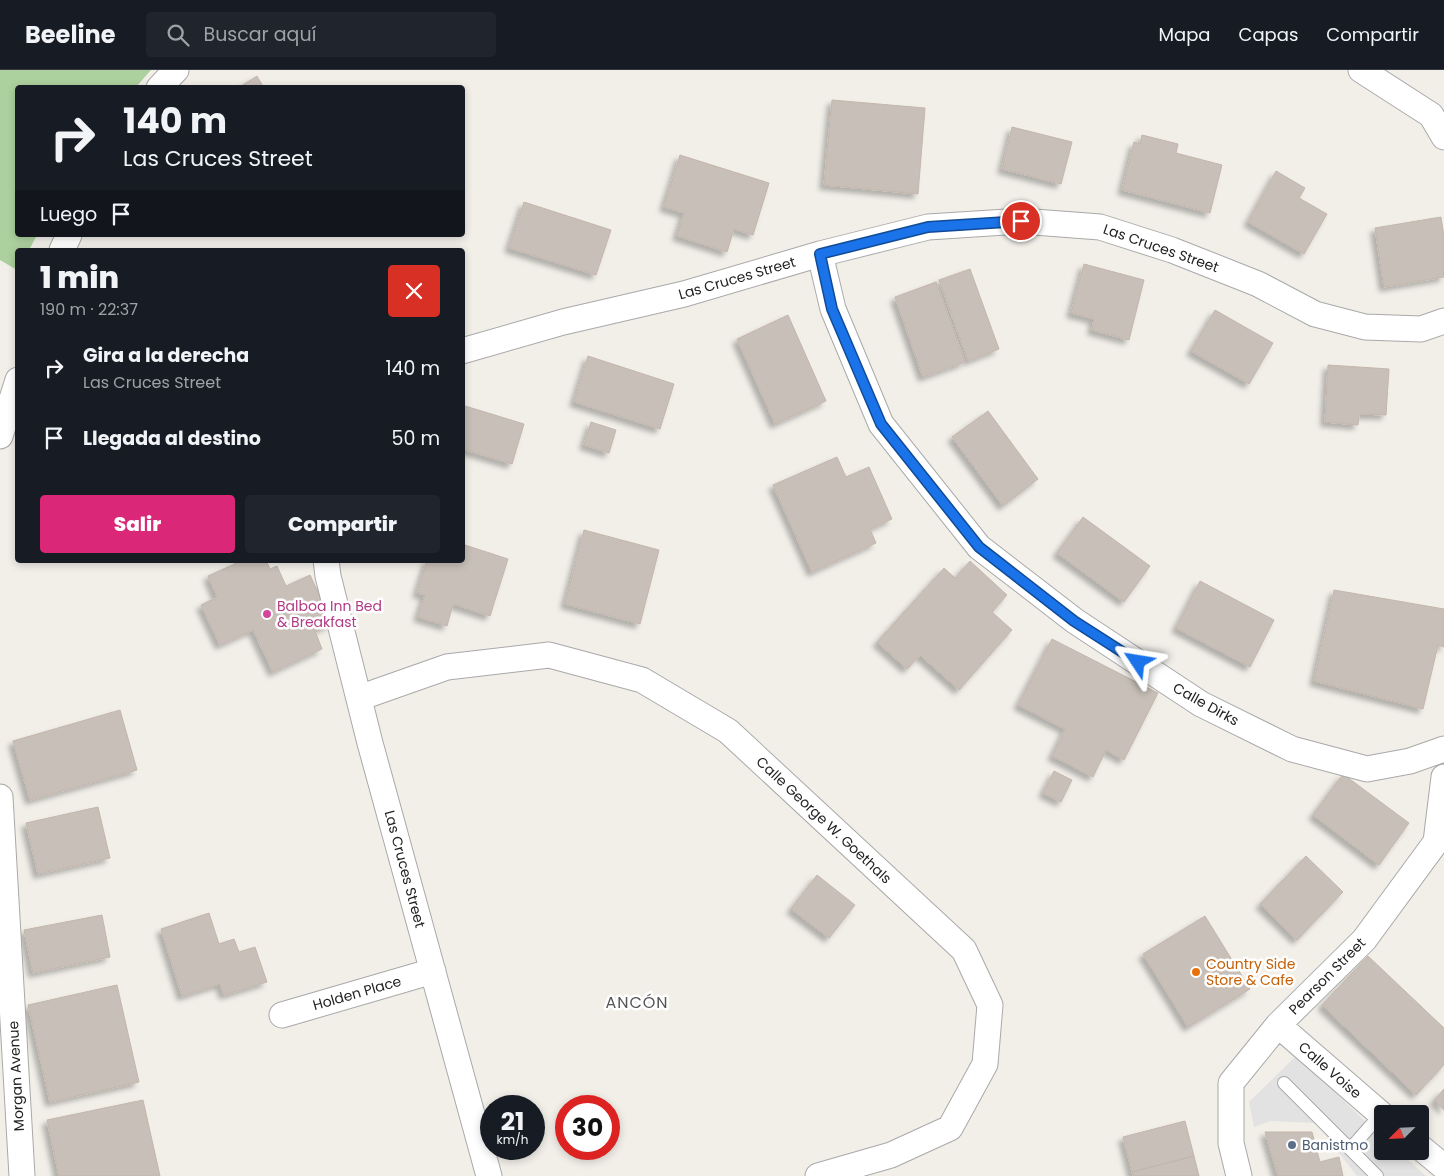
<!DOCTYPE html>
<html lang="es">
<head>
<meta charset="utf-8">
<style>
	body { margin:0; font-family:Poppins,sans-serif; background:#20242c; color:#f1f3f6; height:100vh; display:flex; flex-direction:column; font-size:19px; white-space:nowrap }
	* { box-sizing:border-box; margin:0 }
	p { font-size:16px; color:#9ea1a6 }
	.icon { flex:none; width:28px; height:28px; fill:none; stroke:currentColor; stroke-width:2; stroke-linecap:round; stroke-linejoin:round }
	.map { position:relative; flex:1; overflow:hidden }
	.panel { position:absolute; left:15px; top:178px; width:450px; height:315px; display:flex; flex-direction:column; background:#171b24; border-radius:5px; box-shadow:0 2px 8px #0003 }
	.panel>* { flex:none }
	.banner { position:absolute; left:15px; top:15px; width:450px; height:152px; border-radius:5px; box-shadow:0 2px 8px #0003; background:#171b24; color:#f1f3f6; overflow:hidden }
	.needle { width:32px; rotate:246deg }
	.fabs { position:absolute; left:1374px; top:1035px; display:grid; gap:10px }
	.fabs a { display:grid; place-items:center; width:55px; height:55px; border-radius:5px; background:#171b24; box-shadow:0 2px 8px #0003; font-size:25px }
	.speed { position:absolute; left:480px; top:1025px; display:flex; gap:10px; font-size:25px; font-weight:700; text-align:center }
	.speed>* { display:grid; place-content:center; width:65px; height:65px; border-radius:50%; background:#171b24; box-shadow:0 2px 8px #0003; line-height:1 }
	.speed small { font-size:12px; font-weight:400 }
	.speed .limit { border:8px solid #d22; background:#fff; color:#111 }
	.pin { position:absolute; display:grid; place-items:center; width:42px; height:42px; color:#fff; margin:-21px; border:2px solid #fff; border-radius:50%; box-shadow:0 1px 5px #0007 }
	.me { position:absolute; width:55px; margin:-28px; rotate:303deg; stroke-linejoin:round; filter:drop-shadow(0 0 4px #0008) }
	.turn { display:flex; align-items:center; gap:18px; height:105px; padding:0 25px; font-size:22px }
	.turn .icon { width:65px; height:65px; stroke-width:2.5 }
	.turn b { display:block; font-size:35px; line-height:42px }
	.then { display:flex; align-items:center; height:48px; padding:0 25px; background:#0003; gap:10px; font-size:19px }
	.round { display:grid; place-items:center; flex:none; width:52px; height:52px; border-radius:5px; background:#20242c }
	.head { display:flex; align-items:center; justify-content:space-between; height:85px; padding:0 25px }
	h1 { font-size:30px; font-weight:800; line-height:38px }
	.action { display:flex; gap:10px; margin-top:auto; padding:10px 25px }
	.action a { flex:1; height:58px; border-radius:5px; background:#db2777; color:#fff; font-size:20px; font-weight:800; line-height:58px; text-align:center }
	.action a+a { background:#20242c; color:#f1f3f6 }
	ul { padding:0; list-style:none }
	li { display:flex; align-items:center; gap:15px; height:70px; padding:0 25px }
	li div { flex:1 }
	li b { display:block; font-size:19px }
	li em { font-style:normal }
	header { display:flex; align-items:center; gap:30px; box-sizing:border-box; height:70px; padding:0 25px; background:#171b24; border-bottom:1px solid #363941 }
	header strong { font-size:24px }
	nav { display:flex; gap:28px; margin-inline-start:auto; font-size:18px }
	.search { width:350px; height:45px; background:#20242c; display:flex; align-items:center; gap:12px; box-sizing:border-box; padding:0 18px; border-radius:5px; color:#9ea1a6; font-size:19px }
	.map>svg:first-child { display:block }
</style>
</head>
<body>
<header>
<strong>Beeline</strong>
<div class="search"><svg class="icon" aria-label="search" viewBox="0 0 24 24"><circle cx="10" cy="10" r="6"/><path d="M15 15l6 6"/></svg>Buscar aquí</div>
<nav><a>Mapa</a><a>Capas</a><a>Compartir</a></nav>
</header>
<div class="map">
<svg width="1444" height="1106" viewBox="0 0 1444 1106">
	<defs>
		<filter id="shadow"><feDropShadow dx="-4.5" dy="4.5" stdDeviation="2.5" flood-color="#0004"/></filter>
	</defs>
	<rect width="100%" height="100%" fill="#f2efe9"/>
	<path fill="#add19e" d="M0 0H151L136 17 18 18V165H37L29 180H18L17 200 0 190Z"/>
	<path fill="#e2e2e2" d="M1297 985 1382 1068V1081H1398L1426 1106H1357L1316 1053 1270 1051 1254 1057 1249 1032Z"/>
	<path fill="#c7bfb8" stroke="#c4b6ab" filter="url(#shadow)" d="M257 6 264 18H238Z
		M832 30 925 38 918 124 824 115Z
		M1012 57 1072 72 1061 114 1002 99Z
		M1142 65 1178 74 1176 83 1222 95 1210 143 1122 120 1134 72 1140 74Z
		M680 85 769 113 753 165 734 159 727 182 677 166 684 143 664 137Z
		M1276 101 1305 118 1299 128 1327 144 1304 184 1248 152Z
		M524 132 611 160 596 205 509 178Z
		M1441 147 1444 167V207L1384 217 1375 158Z
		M1084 194 1144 210 1129 270 1092 260 1094 249 1071 243Z
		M970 199 999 279 968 291 939 210Z
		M936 212 965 292 923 307 895 227Z
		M1215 240 1273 273 1249 314 1191 281Z
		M788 245 826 331 775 354 737 269Z
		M588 286 674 314 660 359 574 332Z
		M1328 295 1389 299 1386 345 1359 344 1358 355 1325 352Z
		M462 335 524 354 512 394 462 379Z
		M988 341 1038 409 1003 436 952 367Z
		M591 352 616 360 609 383 584 375Z
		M837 387 846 407 869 397 892 449 870 459 876 473 812 502 773 415Z
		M1083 447 1150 496 1124 532 1057 483Z
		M584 460 659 480 640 554 565 534Z
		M462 474 508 489 490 546 453 534 447 556 418 547 425 525 417 523 427 490H462Z
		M243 490H266L270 499 277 496 286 516 310 505 333 553 315 561 322 579 273 602 253 560 220 575 201 535 217 527 208 506Z
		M970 491 1007 525 992 542 1012 560 959 620 920 585 907 599 877 572 944 498 955 508Z
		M1200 511 1274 550 1250 597 1176 558Z
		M1334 520 1444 539V577L1438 575 1423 639 1314 611Z
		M1052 569 1158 623 1124 690 1106 680 1093 707 1052 686 1065 659 1018 635Z
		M120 640 137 700 30 730 13 671Z
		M1054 701 1072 710 1061 732 1043 723Z
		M1343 704 1409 753 1379 795 1313 745Z
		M98 737 110 788 38 804 26 753Z
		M1306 786 1343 822 1297 870 1260 834Z
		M817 805 855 835 829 868 791 839Z
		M209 843 219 874 234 869 239 882 255 877 267 912 224 925 220 914 182 926 161 859Z
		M102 845 110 887 33 903 24 860Z
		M1205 846 1250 919 1188 957 1143 884Z
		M1368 886 1444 958V995L1416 1025 1322 935Z
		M117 915 139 1012 50 1032 28 935Z
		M1444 1019V1040L1434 1030Z
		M143 1030 160 1106H59L47 1050Z
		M1185 1051 1194 1086 1132 1102 1123 1067Z
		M1265 1062H1312L1320 1092 1339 1087 1343 1106H1278Z
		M1194 1086 1199 1106H1133L1132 1102Z"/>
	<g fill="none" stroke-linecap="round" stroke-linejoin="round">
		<defs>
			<path id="lane" d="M1284 1013 1377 1106
				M1351 1078 1381 1044"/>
			<path id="street" d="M1361 0 1431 45 1444 67
				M159 18 176 0
				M62 180 69 165
				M820 184 833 239 881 354 979 477 1075 551 1201 634 1292 679 1367 699 1410 691 1444 679
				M462 281 563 252 684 224 820 184 928 157 1021 151 1100 157 1172 180 1258 214 1315 244 1365 257 1421 259 1444 251
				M0 366 18 310
				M326 490 328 506 370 673 489 1106
				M359 628 447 597 549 585 642 610 728 661 964 880 990 935 985 994 950 1058 891 1085 818 1106
				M0 727 22 1106
				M282 945 433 901
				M1278 955 1382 1045
				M1420 1077 1444 1097
				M1239 1106 1231 1073V1013L1278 955 1364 870 1436 772 1444 707"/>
		</defs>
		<use href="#lane" stroke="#a9a9a9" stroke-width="14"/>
		<use href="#street" stroke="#a9a9a9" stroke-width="27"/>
		<use href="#lane" stroke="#fff" stroke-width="12"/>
		<use href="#street" stroke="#fff" stroke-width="25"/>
	</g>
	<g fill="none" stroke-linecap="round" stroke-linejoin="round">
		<defs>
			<path id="route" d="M1021 151 928 157 820 184 832 239 881 354 979 477 1074 551 1138 592"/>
		</defs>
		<use href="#route" stroke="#114b97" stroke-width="12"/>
		<use href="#route" stroke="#1a73e8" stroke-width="9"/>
	</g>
	<circle fill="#d1479c" stroke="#fff" stroke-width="2" cx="267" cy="544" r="5"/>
	<circle fill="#e8710a" stroke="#fff" stroke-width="2" cx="1196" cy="902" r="5"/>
	<circle fill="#5c6f8a" stroke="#fff" stroke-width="2" cx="1292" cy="1075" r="5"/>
	<g text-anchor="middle" stroke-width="5" stroke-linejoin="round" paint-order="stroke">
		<g font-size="14" fill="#222" stroke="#fff">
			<text transform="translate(1161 178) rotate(19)" y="5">Las Cruces Street</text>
			<text transform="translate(737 208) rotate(-16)" y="5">Las Cruces Street</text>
			<text transform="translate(1206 634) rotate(29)" y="5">Calle Dirks</text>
			<text transform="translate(824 750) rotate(43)" y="5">Calle George W. Goethals</text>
			<text transform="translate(405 799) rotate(75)" y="5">Las Cruces Street</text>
			<text transform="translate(1327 906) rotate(-45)" y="5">Pearson Street</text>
			<text transform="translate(357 923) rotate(-16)" y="5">Holden Place</text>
			<text transform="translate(1330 1000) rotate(41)" y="5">Calle Voise</text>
			<text transform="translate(16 1006) rotate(-93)" y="5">Morgan Avenue</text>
		</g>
		<g font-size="14" fill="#b23c85" stroke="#fff" text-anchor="start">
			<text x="277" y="541">Balboa Inn Bed<tspan x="277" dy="16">&amp; Breakfast</tspan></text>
		</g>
		<g font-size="14" fill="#c56008" stroke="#fff" text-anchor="start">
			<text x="1206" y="899">Country Side<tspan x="1206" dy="16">Store &amp; Cafe</tspan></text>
		</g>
		<g font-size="14" fill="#4e5e75" stroke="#fff" text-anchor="start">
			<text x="1302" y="1080">Banistmo</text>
		</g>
		<g font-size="16" letter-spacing="1" fill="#555" stroke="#fff">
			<text x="637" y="938">ANCÓN</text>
		</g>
	</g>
</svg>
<div class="fabs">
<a><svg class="needle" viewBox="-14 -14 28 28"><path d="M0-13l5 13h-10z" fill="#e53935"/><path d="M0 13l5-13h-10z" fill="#9ea1a6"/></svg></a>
</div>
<div class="speed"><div>21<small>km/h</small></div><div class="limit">30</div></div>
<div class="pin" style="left:1021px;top:151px;background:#d93025"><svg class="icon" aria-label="arrive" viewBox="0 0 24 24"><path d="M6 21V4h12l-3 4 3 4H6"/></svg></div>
<svg class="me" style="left:1138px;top:592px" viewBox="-20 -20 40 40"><path d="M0-17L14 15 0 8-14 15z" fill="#1a73e8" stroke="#fff" stroke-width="4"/></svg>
<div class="banner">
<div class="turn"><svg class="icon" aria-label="right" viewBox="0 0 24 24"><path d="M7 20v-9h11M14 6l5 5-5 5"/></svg><div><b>140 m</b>Las Cruces Street</div></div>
<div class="then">Luego<svg class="icon" aria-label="arrive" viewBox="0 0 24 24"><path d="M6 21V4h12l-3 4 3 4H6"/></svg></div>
</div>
<section class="panel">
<div class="head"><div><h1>1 min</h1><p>190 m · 22:37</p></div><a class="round" style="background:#d93025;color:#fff"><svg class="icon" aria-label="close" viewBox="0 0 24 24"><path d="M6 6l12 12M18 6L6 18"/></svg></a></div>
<ul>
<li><svg class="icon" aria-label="right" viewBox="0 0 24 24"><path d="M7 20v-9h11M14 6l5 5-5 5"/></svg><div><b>Gira a la derecha</b><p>Las Cruces Street</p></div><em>140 m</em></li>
<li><svg class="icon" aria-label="arrive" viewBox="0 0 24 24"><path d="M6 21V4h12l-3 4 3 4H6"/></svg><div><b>Llegada al destino</b></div><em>50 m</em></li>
</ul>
<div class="action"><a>Salir</a><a>Compartir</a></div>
</section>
</div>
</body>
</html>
